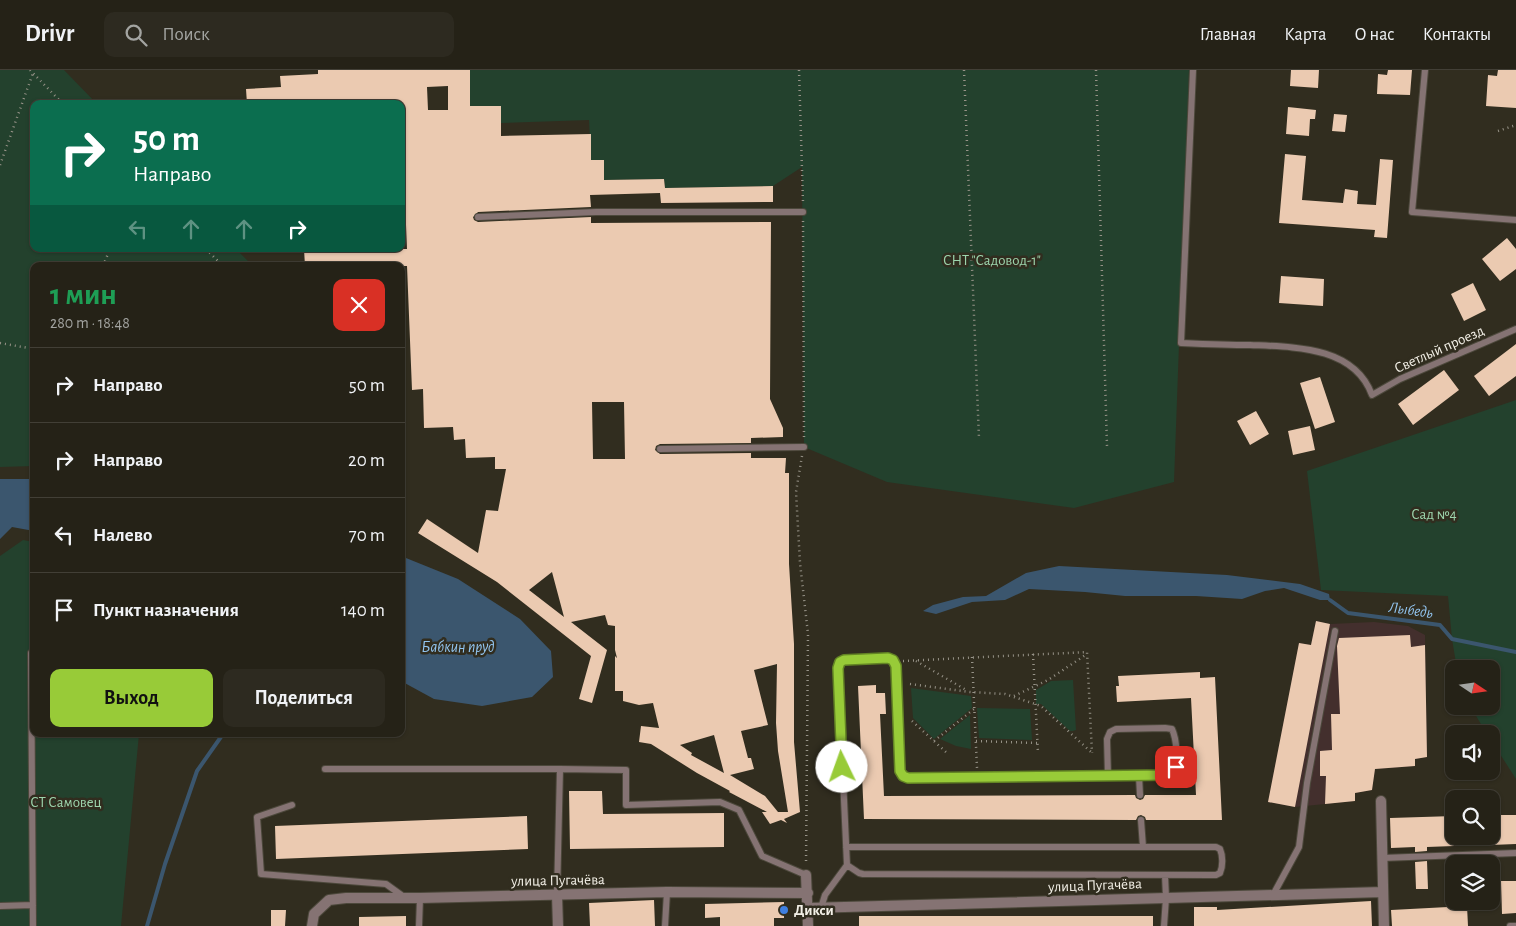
<!DOCTYPE html>
<html lang="ru">
<head>
<meta charset="utf-8">
<style>
	body { margin:0; font-family:"Alegreya Sans",sans-serif; background:#2d2a20; color:#f1f3f6; height:100vh; display:flex; flex-direction:column; font-size:19px; white-space:nowrap }
	* { box-sizing:border-box; margin:0 }
	p { font-size:16px; color:#a3a4a1 }
	.icon { flex:none; width:28px; height:28px; fill:none; stroke:currentColor; stroke-width:2; stroke-linecap:round; stroke-linejoin:round }
	.map { position:relative; flex:1; overflow:hidden }
	.drawer { position:absolute; left:30px; top:192px; width:375px; height:475px; display:flex; flex-direction:column; background:#252217; border-radius:10px; box-shadow:0 1px 4px #0004,0 0 0 1px #423f36 }
	.drawer>* { flex:none }
	.banner { position:absolute; left:30px; top:30px; width:375px; height:152px; border-radius:10px; box-shadow:0 1px 4px #0004,0 0 0 1px #423f36; background:#0b6e4f; color:#fff; overflow:hidden }
	.needle { width:32px; rotate:103deg }
	.tools { position:absolute; left:1445px; top:590px; display:grid; gap:10px }
	.tools a { display:grid; place-items:center; width:55px; height:55px; border-radius:10px; background:#252217; box-shadow:0 1px 4px #0004,0 0 0 1px #423f36; font-size:25px }
	.pin { position:absolute; display:grid; place-items:center; width:42px; height:42px; color:#fff; margin:-21px; border-radius:10px; box-shadow:0 2px 8px #0006 }
	.me { position:absolute; width:55px; margin:-28px; rotate:357deg; stroke-linejoin:round; filter:drop-shadow(0 0 4px #0008) }
	.turn { display:flex; align-items:center; gap:18px; height:105px; padding:0 20px; font-size:22px }
	.turn .icon { width:65px; height:65px; stroke-width:2.5 }
	.turn b { display:block; font-size:35px; line-height:42px }
	.lanes { display:flex; align-items:center; height:48px; padding:0 20px; background:#0003; justify-content:center; gap:25px; direction:ltr }
	.lanes .off { opacity:.35 }
	.round { display:grid; place-items:center; flex:none; width:52px; height:52px; border-radius:10px; background:#2d2a20 }
	.headline { display:flex; align-items:center; justify-content:space-between; height:85px; padding:0 20px }
	h1 { font-size:30px; font-weight:700; line-height:38px; color:#1e9e55 }
	.button { display:flex; gap:10px; margin-top:auto; padding:10px 20px }
	.button a { flex:1; height:58px; border-radius:10px; background:#98cb38; color:#111; font-size:20px; font-weight:700; line-height:58px; text-align:center }
	.button a+a { background:#2d2a20; color:#f1f3f6 }
	ul { padding:0; list-style:none }
	li { display:flex; align-items:center; gap:15px; height:75px; padding:0 20px; border-top:1px solid #423f36 }
	li div { flex:1 }
	li b { display:block; font-size:19px }
	li em { font-style:normal }
	header { display:flex; align-items:center; gap:30px; box-sizing:border-box; height:70px; padding:0 25px; background:#252217; border-bottom:1px solid #423f36 }
	header strong { font-size:24px }
	nav { display:flex; gap:28px; margin-inline-start:auto; font-size:18px }
	.search { width:350px; height:45px; background:#2d2a20; display:flex; align-items:center; gap:12px; box-sizing:border-box; padding:0 18px; border-radius:10px; color:#a3a4a1; font-size:19px }
	.map>svg:first-child { display:block }
</style>
</head>
<body>
<header>
<strong>Drivr</strong>
<div class="search"><svg class="icon" aria-label="search" viewBox="0 0 24 24"><circle cx="10" cy="10" r="6"/><path d="M15 15l6 6"/></svg>Поиск</div>
<nav><a>Главная</a><a>Карта</a><a>О нас</a><a>Контакты</a></nav>
</header>
<div class="map">
<svg width="1516" height="856" viewBox="0 0 1516 856">
	<rect width="100%" height="100%" fill="#312d1f"/>
	<path fill="#432f2d" d="M1316 551 1330 554 1374 552 1408 556 1425 565 1427 687 1415 689V696L1375 699 1372 720 1355 723V731L1295 737 1268 732 1299 573 1311 575Z"/>
	<path fill="#23412d" d="M0 0H64L97 34H34V179H236L253 196H34V396L0 397Z
		M470 0H1189L1174 412 1074 438 887 412 804 377 802 97 773 116 665 118 664 109 604 110V90H591L589 50 501 53V36H470Z
		M1516 330V709L1491 670V664H1487L1470 636H1491V599H1457L1452 569 1448 526 1321 520 1307 401Z
		M23 470 34 472V664H139L121 856H0V486Z
		M1073 610 1076 660 1073 661H1070L1041 634H1036V620L1051 611Z
		M911 618 971 626 972 638 934 669 913 648Z
		M977 638 1030 639 1032 670 979 668Z
		M970 645 971 679 956 676 940 669Z"/>
	<path fill="#3b566e" d="M0 409H34V461L12 457 0 469Z
		M401 486 458 509 520 549 551 581 553 607 532 627 482 636 434 629 401 611Z
		M1059 496 1227 505 1300 514 1329 524 1330 530H1320L1284 518 1265 521 1242 529 1196 526H1125L1085 522 1029 519 1005 530 972 532 936 544 923 541 933 535 963 527 986 526 1026 503Z"/>
	<g fill="none" stroke-linecap="round" stroke-linejoin="round">
		<path stroke="#3b566e" stroke-width="4" d="M1330 530 1348 543 1440 555 1452 569 1516 582
			M147 856 165 794 197 701 223 664"/>
	</g>
	<path fill="#ebcab1" fill-rule="evenodd" d="M318 0H470V36H501V66L591 64V90H604V110L664 109 665 118 773 116V132L661 133 660 123 590 125 591 137 478 142 473 147 474 150 478 152 591 147V153L771 152 770 329 783 358V367L751 368V373L660 374 656 376 655 380 660 384 751 383V388H786L785 403H789V494L794 574V672L800 742 784 749 787 753 781 750 770 754 762 742H767L729 722 730 721 697 703 651 674 639 672 641 656 659 658 653 633 639 635 623 631V621H615V586L617 588 615 580V556L608 555 605 545 571 552 607 580 592 633 579 629 591 586 497 512 418 463 427 449 478 483 486 440 498 441 506 399H495V387L466 388 465 369 454 370 453 357 424 358 423 319 412 320 407 196H305L304 179H407L401 34H247L246 19 281 17 280 6 318 4ZM448 16V40H428L427 17ZM592 332H624L625 389H593ZM552 502 564 547 529 520ZM777 594 776 653 778 681 788 742H778L765 726 730 705 754 699 751 688H748L741 661 768 655 754 600ZM714 665 724 703 691 685 692 683 680 675Z
		M1291 0H1319L1318 18 1290 16Z
		M1388 0H1412L1410 25 1377 24 1378 4 1387 5Z
		M1498 0H1516V38L1486 36 1488 5 1497 6Z
		M1288 37 1316 40 1315 49H1310L1309 66 1286 64Z
		M1334 44 1347 45 1345 62 1332 61Z
		M1285 84 1306 86 1302 130 1343 133 1345 119 1358 121 1357 134 1376 135 1380 89 1393 90 1387 168 1374 167 1375 160 1279 153Z
		M1507 168 1516 179V199L1500 211 1482 189Z
		M1281 206 1324 209 1323 236 1279 233Z
		M1473 213 1486 240 1464 251 1451 224Z
		M1516 274V306L1489 326 1474 306Z
		M1444 300 1459 320 1413 355 1398 334Z
		M1320 307 1335 352 1315 359 1300 313Z
		M1256 341 1269 364 1250 375 1237 351Z
		M1310 356 1315 380 1293 385 1288 361Z
		M1316 551 1330 554 1295 737 1268 732 1299 573 1311 575Z
		M1410 565 1411 577 1425 575 1427 687 1415 689V696L1375 699 1372 720 1355 723V731L1325 734 1326 706H1320V681L1332 680 1331 644H1340L1337 576 1339 568Z
		M1200 602V608L1215 607 1222 750H1146L1145 747 1141 745 1138 746 1136 750 864 749 858 616 876 615V623H885L886 644H880L884 726 1135 725 1136 728 1140 730 1143 729 1145 725H1196L1191 628 1117 632 1116 616H1119L1118 606Z
		M569 721H602L603 744 724 743V777L570 779Z
		M1491 745H1516V774L1491 775Z
		M527 746 528 779 276 789 275 756Z
		M1454 746V776L1427 777V781L1415 782V777L1391 778 1390 748Z
		M1427 791 1428 819H1416L1415 792Z
		M1501 811H1516V843L1502 844Z
		M654 830 655 856H590L589 833Z
		M1371 831 1372 856H1194V837H1217V840Z
		M784 832V848H774V856H720V847L705 848V834Z
		M1467 836 1468 856H1392L1391 840Z
		M271 840H286L285 856H271Z
		M406 846V856H359V847Z
		M859 846H1153V856H859Z"/>
	<g fill="none" stroke-linecap="round" stroke-linejoin="round">
		<defs>
			<path id="service" d="M1193 0 1181 273C1204 274 1227 275 1250 275 1294 277 1354 276 1372 325L1400 309 1516 259
				M1425 0 1412 142 1516 150
				M478 147 596 142H803
				M660 379 804 377
				M325 699H560L557 825
				M560 699 626 700V735L720 732 739 740 762 786 806 805
				M1108 706 1107 669 1110 662 1116 659 1165 658 1172 659C1177 670 1178 691 1174 703L1169 705 1139 706
				M292 735 257 747 261 804 386 814 404 827
				M1141 750 1143 777
				M846 777H1216L1220 779C1223 786 1223 796 1220 803L1216 805 863 804 859 803 847 795
				M1382 788 1516 783
				M1273 825 1299 777 1307 713 1335 561
				M0 836 33 835
				M821 838 825 825 847 795 838 598 840 592 844 590 888 588 893 590 896 596 901 701 903 706 908 708 1139 706 1140 725
				M33 856 31 583H34
				M419 856 420 828
				M665 856 667 822
				M1164 856 1166 828 1165 805
				M1510 856H1516"/>
			<path id="minor" d="M1381 731 1384 856
				M806 805 808 856
				M557 825 558 856
				M808 838 1383 822
				M312 856 314 844 329 830 346 828H420L667 822 808 823"/>
		</defs>
		<use href="#service" stroke="#4c483b" stroke-width="8"/>
		<use href="#minor" stroke="#4c483b" stroke-width="12"/>
		<path stroke="#979388" stroke-width="2.5" stroke-dasharray="1 4" stroke-linecap="butt" d="M30 0 63 34
			M799 0 803 133
			M964 0 979 368
			M1096 0 1107 376
			M1498 61 1516 55
			M0 95 33 3
			M803 151 804 368
			M206 179 223 196
			M103 196 110 179
			M0 273 34 279
			M802 386 796 422 800 493 808 564 806 795
			M1033 584 1038 683
			M972 587 977 698
			M903 591 1087 582 1092 683
			M916 591 968 621
			M910 614 970 622 1005 624 1041 636 1091 682
			M1014 626 1048 610 1087 584
			M912 651 947 683
			M934 671 974 639
			M976 671 1037 673"/>
		<use href="#service" stroke="#857373" stroke-width="6"/>
		<use href="#minor" stroke="#857373" stroke-width="10"/>
	</g>
	<g fill="none" stroke-linecap="round" stroke-linejoin="round">
		<defs>
			<path id="route" d="M842 697 838 598 840 592 844 590 888 588 893 590 896 596 900 701 903 706 908 708 1169 705 1174 703 1176 697"/>
		</defs>
		<use href="#route" stroke="#638424" stroke-width="12"/>
		<use href="#route" stroke="#98cb38" stroke-width="9"/>
	</g>
	<circle fill="#3f7fe0" stroke="#312d1f" stroke-width="2" cx="784" cy="840" r="5"/>
	<g text-anchor="middle" stroke-width="5" stroke-linejoin="round" paint-order="stroke">
		<g font-size="15" fill="#9dd5ad" stroke="#312d1f">
			<text x="992" y="195">СНТ "Садовод-1"</text>
			<text x="1434" y="449">Сад №4</text>
			<text x="66" y="737">СТ Самовец</text>
		</g>
		<g font-size="15" fill="#f3f0e7" stroke="#312d1f">
			<text transform="translate(1439 279) rotate(-24)" y="5">Светлый проезд</text>
			<text transform="translate(558 810) rotate(-1)" y="5">улица Пугачёва</text>
			<text transform="translate(1095 815) rotate(-2)" y="5">улица Пугачёва</text>
		</g>
		<g font-size="15" font-weight="bold" fill="#f3f0e7" stroke="#312d1f" text-anchor="start">
			<text x="794" y="845">Дикси</text>
		</g>
		<g font-size="16" font-style="italic" fill="#92c5f0" stroke="#312d1f">
			<text transform="translate(1411 539) rotate(8)" y="6">Лыбедь</text>
			<text x="458" y="582">Бабкин пруд</text>
		</g>
	</g>
</svg>
<div class="tools">
<a><svg class="needle" viewBox="-14 -14 28 28"><path d="M0-13l5 13h-10z" fill="#e53935"/><path d="M0 13l5-13h-10z" fill="#a3a4a1"/></svg></a>
<a><svg class="icon" aria-label="sound" viewBox="0 0 24 24"><path d="M4 9h4l5-4v14l-5-4H4zM17 9q2 3 0 6"/></svg></a>
<a><svg class="icon" aria-label="search" viewBox="0 0 24 24"><circle cx="10" cy="10" r="6"/><path d="M15 15l6 6"/></svg></a>
<a><svg class="icon" aria-label="layers" viewBox="0 0 24 24"><path d="M12 4l9 5-9 5-9-5zM3 14l9 5 9-5"/></svg></a>
</div>
<div class="pin" style="left:1176px;top:697px;background:#d93025"><svg class="icon" aria-label="arrive" viewBox="0 0 24 24"><path d="M6 21V4h12l-3 4 3 4H6"/></svg></div>
<svg class="me" style="left:842px;top:697px" viewBox="-20 -20 40 40"><circle r="19" fill="#fff"/><path d="M0-13L10 11 0 6-10 11z" fill="#98cb38"/></svg>
<div class="banner">
<div class="turn"><svg class="icon" aria-label="right" viewBox="0 0 24 24"><path d="M7 20v-9h11M14 6l5 5-5 5"/></svg><div><b>50 m</b>Направо</div></div>
<div class="lanes"><svg class="icon off" aria-label="left" viewBox="0 0 24 24"><path d="M17 20v-9H6M10 6l-5 5 5 5"/></svg><svg class="icon off" aria-label="ahead" viewBox="0 0 24 24"><path d="M12 20V5M6 11l6-6 6 6"/></svg><svg class="icon off" aria-label="ahead" viewBox="0 0 24 24"><path d="M12 20V5M6 11l6-6 6 6"/></svg><svg class="icon" aria-label="right" viewBox="0 0 24 24"><path d="M7 20v-9h11M14 6l5 5-5 5"/></svg></div>
</div>
<section class="drawer">
<div class="headline"><div><h1>1 мин</h1><p>280 m · 18:48</p></div><a class="round" style="background:#d93025;color:#fff"><svg class="icon" aria-label="close" viewBox="0 0 24 24"><path d="M6 6l12 12M18 6L6 18"/></svg></a></div>
<ul>
<li><svg class="icon" aria-label="right" viewBox="0 0 24 24"><path d="M7 20v-9h11M14 6l5 5-5 5"/></svg><div><b>Направо</b></div><em>50 m</em></li>
<li><svg class="icon" aria-label="right" viewBox="0 0 24 24"><path d="M7 20v-9h11M14 6l5 5-5 5"/></svg><div><b>Направо</b></div><em>20 m</em></li>
<li><svg class="icon" aria-label="left" viewBox="0 0 24 24"><path d="M17 20v-9H6M10 6l-5 5 5 5"/></svg><div><b>Налево</b></div><em>70 m</em></li>
<li><svg class="icon" aria-label="arrive" viewBox="0 0 24 24"><path d="M6 21V4h12l-3 4 3 4H6"/></svg><div><b>Пункт назначения</b></div><em>140 m</em></li>
</ul>
<div class="button"><a>Выход</a><a>Поделиться</a></div>
</section>
</div>
</body>
</html>
